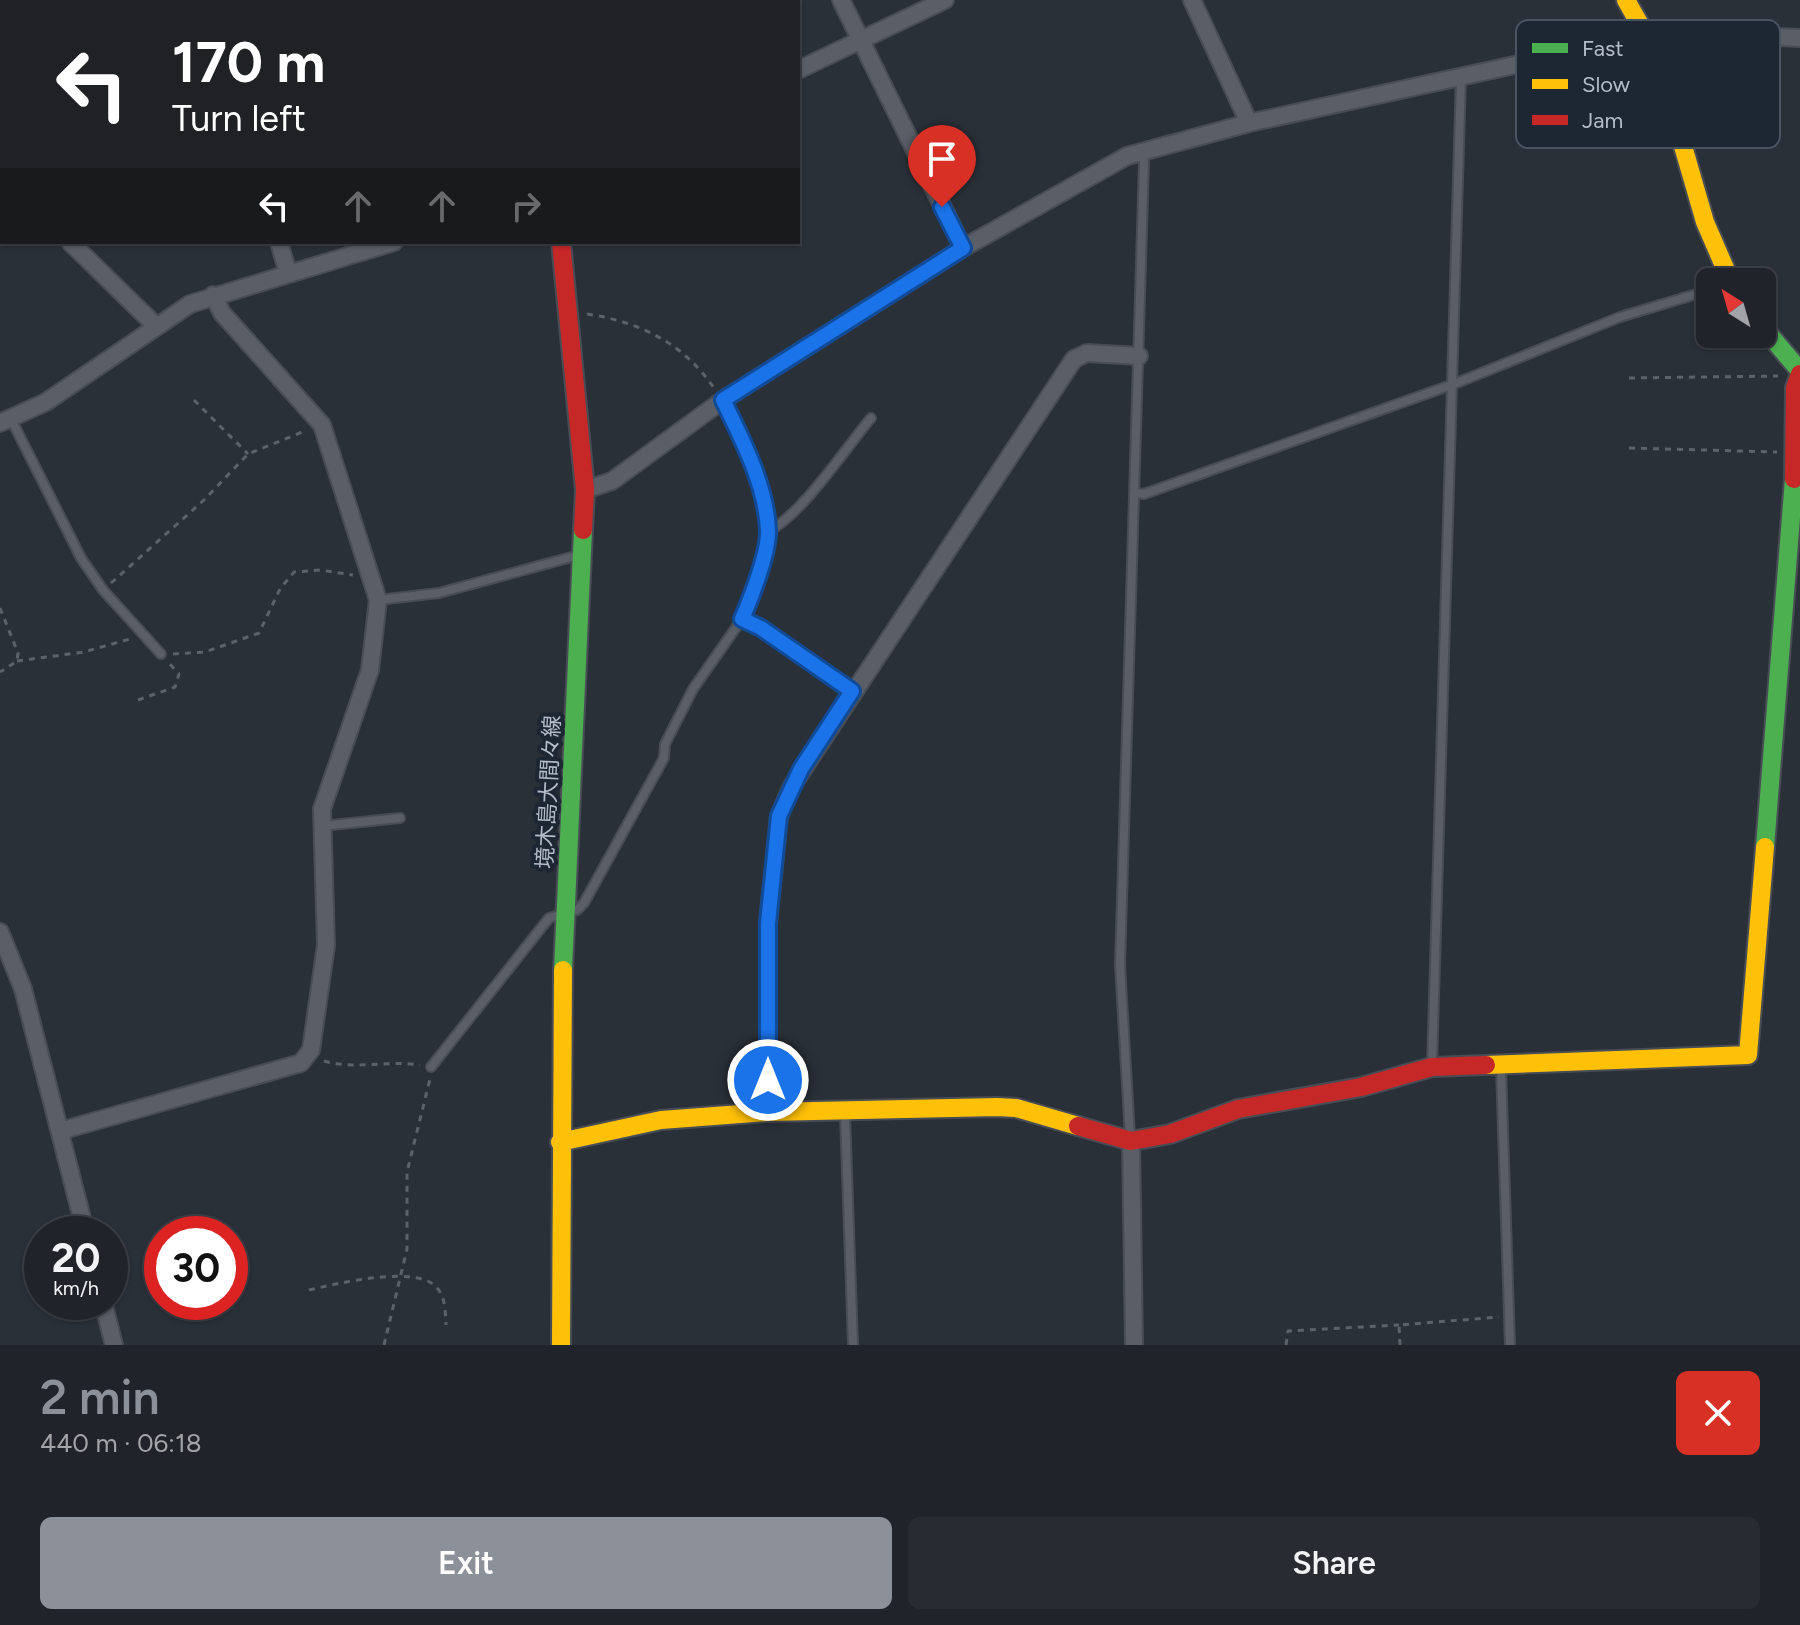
<!DOCTYPE html>
<html lang="en">
<head>
<meta charset="utf-8">
<style>
	body { margin:0; font-family:Figtree,"Noto Sans JP",sans-serif; background:#282c32; color:#f1f3f6; height:100vh; display:flex; flex-direction:column; font-size:30px; white-space:nowrap }
	* { box-sizing:border-box; margin:0 }
	p { font-size:26px; color:#a2a4a8 }
	.icon { flex:none; width:44px; height:44px; fill:none; stroke:currentColor; stroke-width:2; stroke-linecap:round; stroke-linejoin:round }
	.map { position:relative; height:1345px; overflow:hidden }
	.sheet { display:flex; flex-direction:column; background:#20242a; flex:1 }
	.sheet>* { flex:none }
	.top-card { position:absolute; left:0px; top:0px; width:800px; height:244px; box-shadow:0 2px 6px #0004,0 0 0 2px #3d4147; background:#202124; color:#fff; overflow:hidden }
	.needle { width:52px; rotate:323deg }
	.fabs { position:absolute; left:1696px; top:268px; display:grid; gap:16px }
	.fabs a { display:grid; place-items:center; width:80px; height:80px; border-radius:12px; background:#20242a; box-shadow:0 2px 6px #0004,0 0 0 2px #3d4147; font-size:40px }
	.speed { position:absolute; left:24px; top:1216px; display:flex; gap:16px; font-size:40px; font-weight:700; text-align:center }
	.speed>* { display:grid; place-content:center; width:104px; height:104px; border-radius:50%; background:#20242a; box-shadow:0 2px 6px #0004,0 0 0 2px #3d4147; line-height:1 }
	.speed small { font-size:20px; font-weight:400 }
	.speed .limit { border:12px solid #d22; background:#fff; color:#111 }
	.pin { position:absolute; display:grid; place-items:center; width:68px; height:68px; color:#fff; margin:-82px -34px; border-radius:50% 50% 50% 0; rotate:-45deg; box-shadow:0 0 8px #0007 }
	.pin .icon { rotate:45deg }
	.me { position:absolute; width:88px; margin:-44px; rotate:0deg; stroke-linejoin:round; filter:drop-shadow(0 0 6px #0008) }
	.turn { display:flex; align-items:center; gap:28px; height:168px; padding:0 40px; font-size:36px }
	.turn .icon { width:104px; height:104px; stroke-width:2.5 }
	.turn b { display:block; font-size:56px; line-height:68px }
	.lanes { display:flex; align-items:center; height:76px; padding:0 40px; background:#0003; justify-content:center; gap:40px; direction:ltr }
	.lanes .off { opacity:.35 }
	.round { display:grid; place-items:center; flex:none; width:84px; height:84px; border-radius:12px; background:#282c32 }
	.summary { display:flex; align-items:center; justify-content:space-between; height:136px; padding:0 40px }
	h1 { font-size:48px; font-weight:600; line-height:60px; color:#8c9099 }
	.primary-button { display:flex; gap:16px; margin-top:auto; padding:16px 40px }
	.primary-button a { flex:1; height:92px; border-radius:12px; background:#8c9099; color:#fff; font-size:32px; font-weight:600; line-height:92px; text-align:center }
	.primary-button a+a { background:#282c32; color:#f1f3f6 }
	.map>svg:first-child { display:block }
</style>
</head>
<body>
<div class="map">
<svg width="1800" height="1345" viewBox="0 0 1800 1345">
	<rect width="100%" height="100%" fill="#2a3038"/>
	<g fill="none" stroke-linecap="round" stroke-linejoin="round">
		<defs>
			<path id="lane" d="M47 0 48 2
				M11 419 81 558 103 590 161 654
				M1136 493 1144 494 1454 384 1620 317 1710 290
				M769 531C803 513 845 449 871 418
				M378 600 439 593 579 555
				M742 619 761 628 852 691
				M322 826 400 818
				M1432 1066 1461 77
				M431 1067 549 918 577 910 584 903 664 758 665 744 693 689 742 619 758 581 769 531 755 474 723 400
				M1501 1069 1510 1345
				M845 1114 853 1345
				M1130 1136 1120 965 1144 162 1141 151"/>
			<path id="street" d="M207 0 208 2
				M841 0 963 248
				M1192 0 1249 123
				M798 70 945 0
				M0 177 2 179
				M70 242 155 325
				M279 242 288 273
				M0 423 46 402 190 304 394 242
				M585 490 612 481 723 400 963 248 1127 156 1249 123 1648 36 1689 33 1800 38
				M0 932 23 989 86 1234
				M768 1112V923L779 816 792 786 1074 359 1087 353 1139 356
				M60 1131 301 1063 311 1050 326 945 322 809 370 670 378 600 322 425 222 313 213 295
				M1131 1141 1134 1345
				M103 1302 114 1345"/>
			<path id="fast" d="M1762 326 1800 371
				M1765 847 1794 479
				M563 970 583 530"/>
			<path id="slow" d="M539 0V2
				M1626 0 1656 53 1705 222 1731 282
				M1486 1065 1748 1055 1765 847
				M560 1142 661 1120 768 1112 997 1107 1016 1108 1078 1126
				M561 1345 563 970"/>
			<path id="jam" d="M561 242 585 490 583 530
				M1794 479 1795 388 1800 374
				M1078 1126 1131 1141 1170 1134 1238 1109 1361 1087 1432 1067 1486 1065"/>
		</defs>
		<use href="#lane" stroke="#484c55" stroke-width="12"/>
		<use href="#street" stroke="#484c55" stroke-width="20"/>
		<use href="#fast" stroke="#484c55" stroke-width="22"/>
		<use href="#slow" stroke="#484c55" stroke-width="22"/>
		<use href="#jam" stroke="#484c55" stroke-width="22"/>
		<path stroke="#5c6268" stroke-width="3" stroke-dasharray="6 6" stroke-linecap="butt" d="M587 314C640 322 683 343 714 388
			M1629 378 1778 376
			M194 400 248 454
			M1629 448 1777 452
			M111 583 204 500 248 454 307 430
			M0 608 18 653 17 661 0 672
			M173 654 205 652 259 633 280 589 294 572 320 570 353 575
			M17 661 84 652 130 639
			M138 700 175 687 179 674 169 663
			M324 1061C354 1070 388 1060 420 1065
			M309 1290C336 1284 419 1263 438 1289 446 1299 445 1313 446 1325
			M384 1345 407 1249V1172L430 1079
			M1286 1345 1288 1331 1399 1325
			M1400 1345 1399 1325 1499 1317"/>
		<use href="#lane" stroke="#5a5e66" stroke-width="8"/>
		<use href="#street" stroke="#5a5e66" stroke-width="16"/>
		<use href="#fast" stroke="#4caf50" stroke-width="18"/>
		<use href="#slow" stroke="#ffc107" stroke-width="18"/>
		<use href="#jam" stroke="#c62828" stroke-width="18"/>
	</g>
	<g fill="none" stroke-linecap="round" stroke-linejoin="round">
		<defs>
			<path id="route" d="M768 1080V923L779 816 801 769 852 691 761 628 742 619C751 598 769 552 768 530 766 485 742 439 723 400L963 248 942 207"/>
		</defs>
		<use href="#route" stroke="#114b97" stroke-width="20"/>
		<use href="#route" stroke="#1a73e8" stroke-width="14"/>
	</g>
	<g text-anchor="middle" stroke-width="8" stroke-linejoin="round" paint-order="stroke">
		<g font-size="22" fill="#b4bcc9" stroke="#1d2633">
			<text transform="translate(548 792) rotate(-87)" y="8">境木島大間々線</text>
		</g>
	</g>
	<rect x="1516" y="20" width="264" height="128" rx="12" fill="#1d2633" stroke="#4a5360" stroke-width="2"/>
	<rect x="1532" y="43" width="36" height="10" fill="#4caf50"/>
	<rect x="1532" y="79" width="36" height="10" fill="#ffc107"/>
	<rect x="1532" y="115" width="36" height="10" fill="#c62828"/>
	<g font-size="22" fill="#b4bcc9">
		<text x="1582" y="56">Fast</text>
		<text x="1582" y="92">Slow</text>
		<text x="1582" y="128">Jam</text>
	</g>
</svg>
<div class="fabs">
<a><svg class="needle" viewBox="-14 -14 28 28"><path d="M0-13l5 13h-10z" fill="#e53935"/><path d="M0 13l5-13h-10z" fill="#a2a4a8"/></svg></a>
</div>
<div class="speed"><div>20<small>km/h</small></div><div class="limit">30</div></div>
<div class="pin" style="left:942px;top:207px;background:#d93025"><svg class="icon" aria-label="arrive" viewBox="0 0 24 24"><path d="M6 21V4h12l-3 4 3 4H6"/></svg></div>
<svg class="me" style="left:768px;top:1080px" viewBox="-20 -20 40 40"><circle r="17" fill="#1a73e8" stroke="#fff" stroke-width="3"/><path d="M0-11L8 9 0 5-8 9z" fill="#fff"/></svg>
<div class="top-card">
<div class="turn"><svg class="icon" aria-label="left" viewBox="0 0 24 24"><path d="M17 20v-9H6M10 6l-5 5 5 5"/></svg><div><b>170 m</b>Turn left</div></div>
<div class="lanes"><svg class="icon" aria-label="left" viewBox="0 0 24 24"><path d="M17 20v-9H6M10 6l-5 5 5 5"/></svg><svg class="icon off" aria-label="ahead" viewBox="0 0 24 24"><path d="M12 20V5M6 11l6-6 6 6"/></svg><svg class="icon off" aria-label="ahead" viewBox="0 0 24 24"><path d="M12 20V5M6 11l6-6 6 6"/></svg><svg class="icon off" aria-label="right" viewBox="0 0 24 24"><path d="M7 20v-9h11M14 6l5 5-5 5"/></svg></div>
</div>
</div>
<section class="sheet">
<div class="summary"><div><h1>2 min</h1><p>440 m · 06:18</p></div><a class="round" style="background:#d93025;color:#fff"><svg class="icon" aria-label="close" viewBox="0 0 24 24"><path d="M6 6l12 12M18 6L6 18"/></svg></a></div>
<div class="primary-button"><a>Exit</a><a>Share</a></div>
</section>
</body>
</html>
